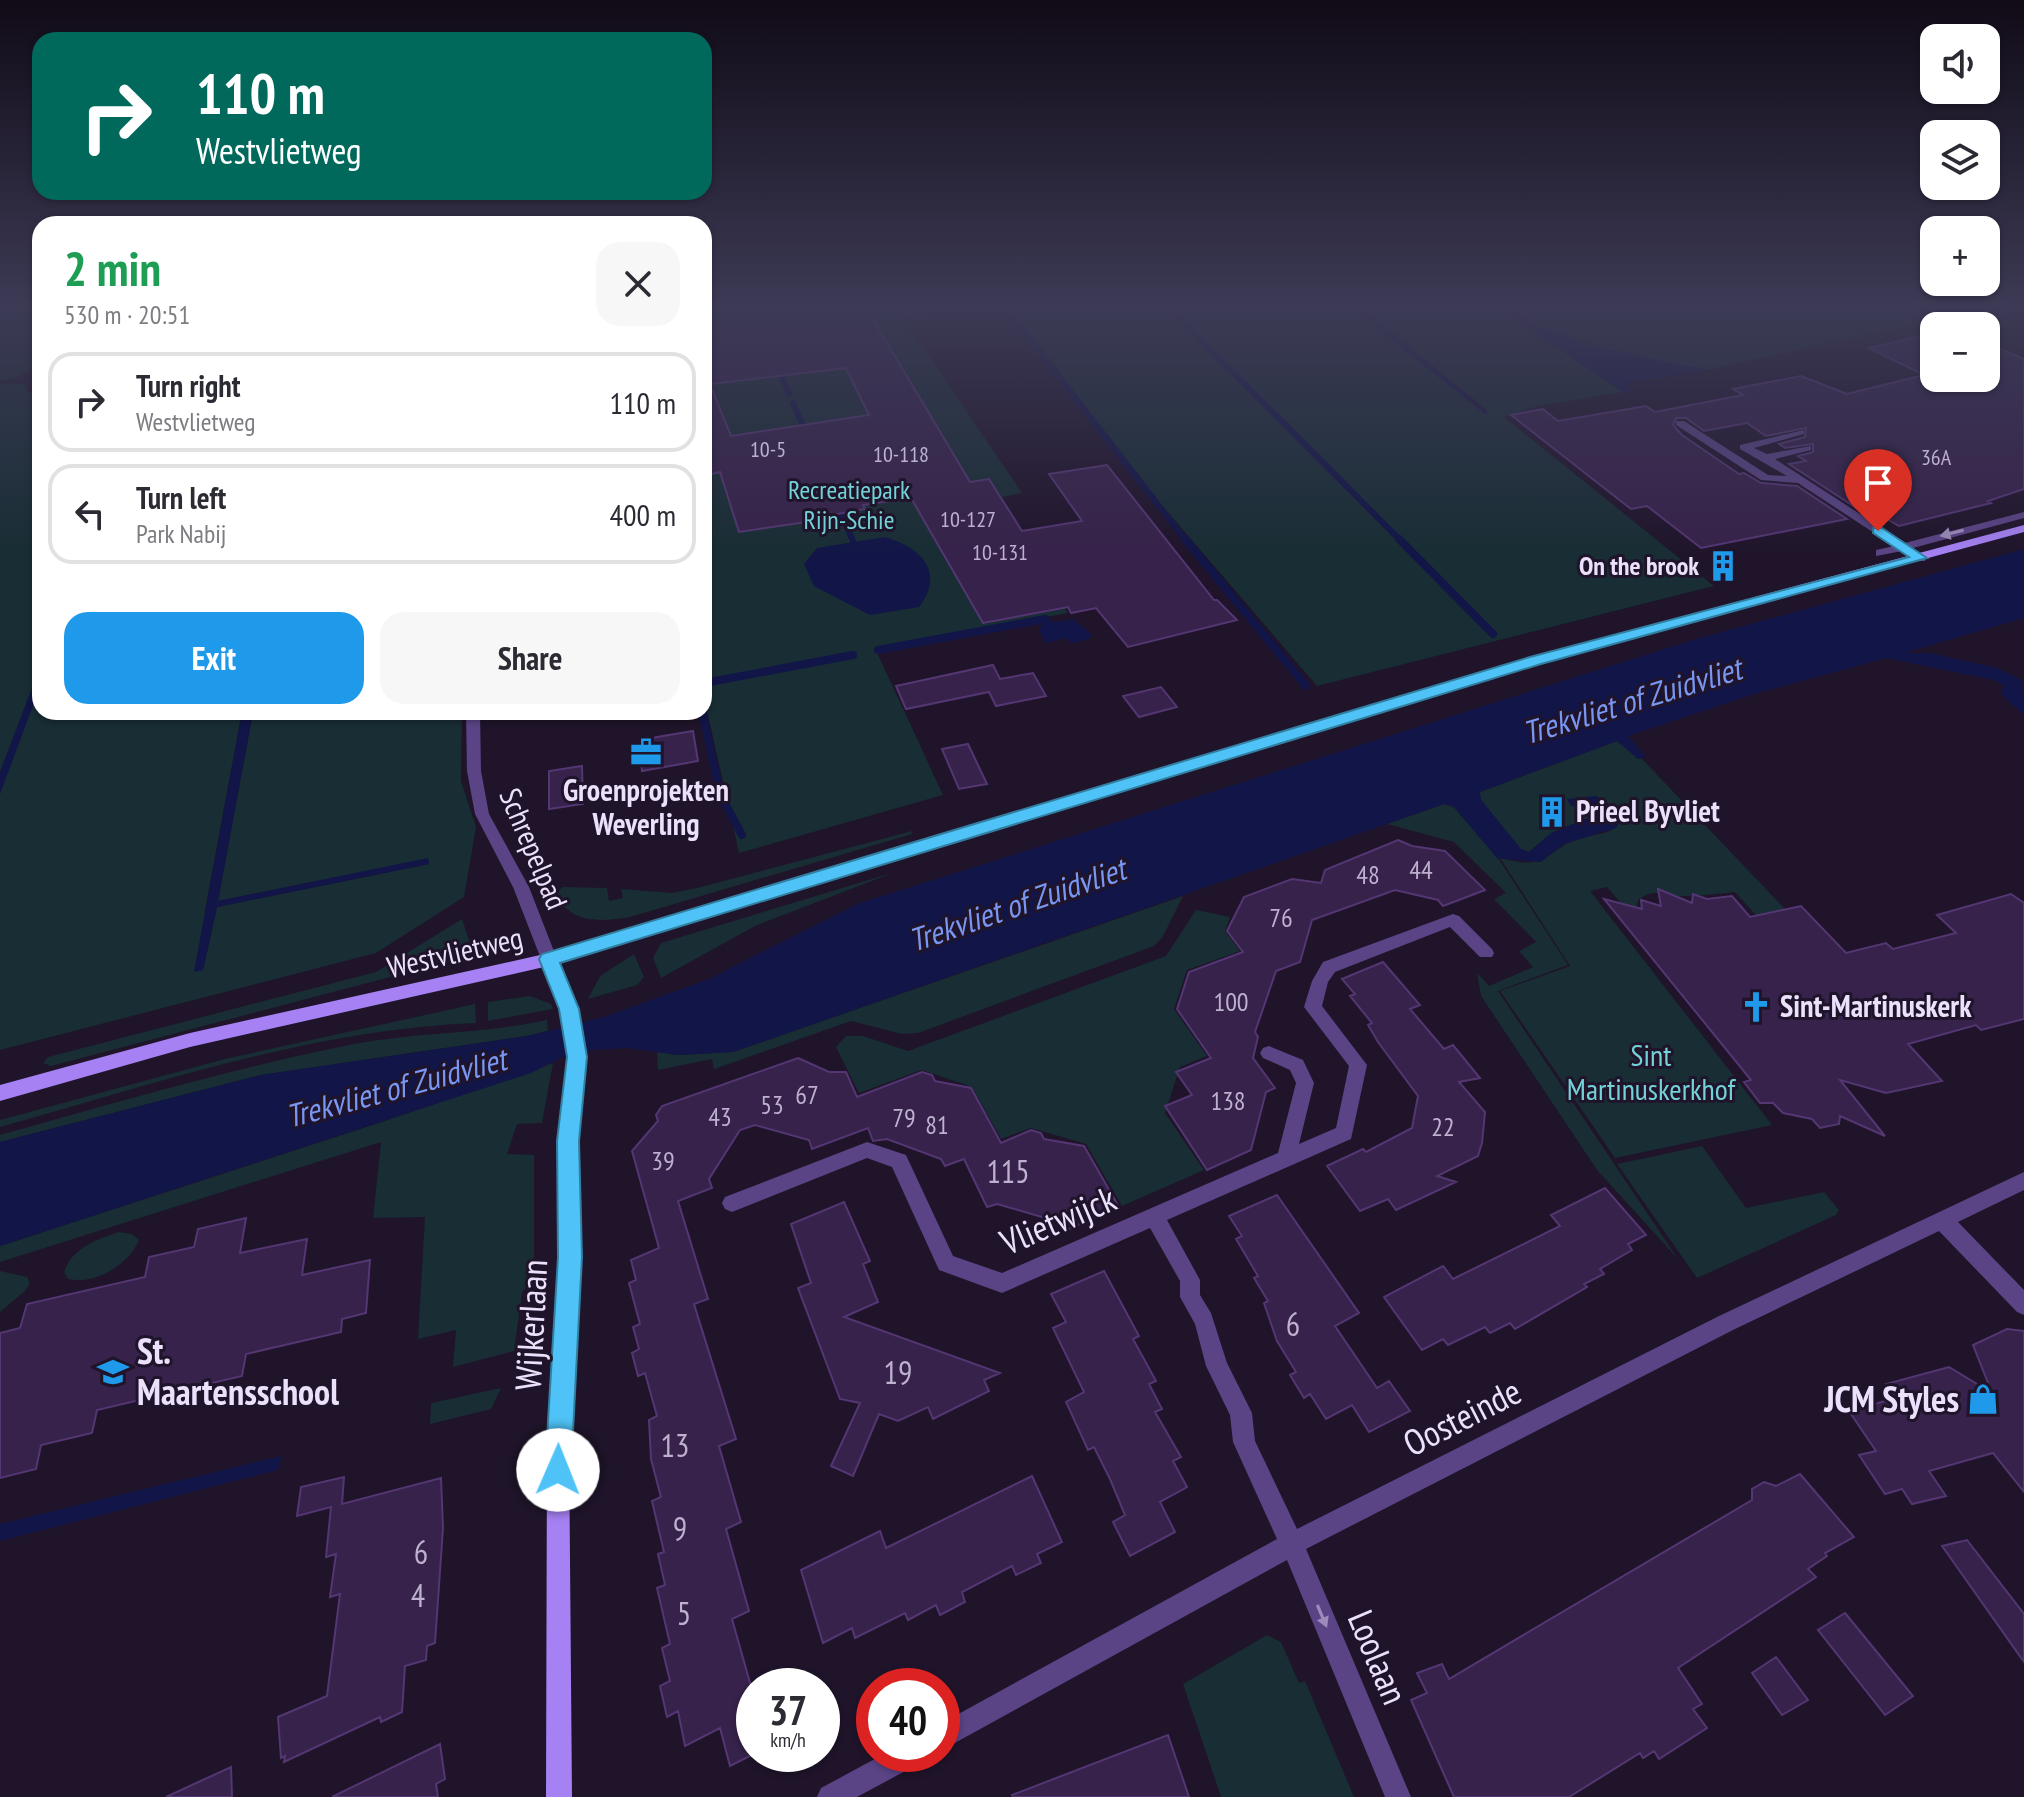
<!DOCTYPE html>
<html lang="en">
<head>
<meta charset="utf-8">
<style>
	body { margin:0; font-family:"PT Sans Narrow",sans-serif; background:#f7f7f7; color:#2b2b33; height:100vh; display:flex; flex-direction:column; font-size:30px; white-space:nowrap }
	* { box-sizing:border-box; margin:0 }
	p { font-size:26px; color:#7c7c81 }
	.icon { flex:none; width:44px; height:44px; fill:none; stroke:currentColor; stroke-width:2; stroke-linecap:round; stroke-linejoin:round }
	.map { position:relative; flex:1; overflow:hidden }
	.sheet { position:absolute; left:32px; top:216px; width:680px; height:504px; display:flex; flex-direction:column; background:#fff; border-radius:24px; box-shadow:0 2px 6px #0004 }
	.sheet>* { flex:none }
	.hud { position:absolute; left:32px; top:32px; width:680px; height:168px; border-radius:24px; box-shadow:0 2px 6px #0004; background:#00695c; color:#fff; overflow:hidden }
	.controls { position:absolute; left:1920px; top:24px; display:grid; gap:16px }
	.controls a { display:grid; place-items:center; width:80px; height:80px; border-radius:16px; background:#fff; box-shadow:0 2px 6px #0004; font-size:40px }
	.speed { position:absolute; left:736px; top:1668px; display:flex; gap:16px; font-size:40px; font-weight:700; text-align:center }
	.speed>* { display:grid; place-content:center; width:104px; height:104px; border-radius:50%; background:#fff; box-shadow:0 2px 6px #0004; line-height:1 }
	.speed small { font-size:20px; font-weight:400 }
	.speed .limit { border:12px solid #d22; background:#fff; color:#111 }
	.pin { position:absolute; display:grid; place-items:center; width:68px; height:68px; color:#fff; margin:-82px -34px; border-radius:50% 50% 50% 0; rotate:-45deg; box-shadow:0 0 8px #0007 }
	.pin .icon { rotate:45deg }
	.me { position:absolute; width:88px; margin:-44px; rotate:1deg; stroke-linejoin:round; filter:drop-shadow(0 0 6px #0008) }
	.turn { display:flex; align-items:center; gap:28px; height:168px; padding:0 32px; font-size:36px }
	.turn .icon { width:104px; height:104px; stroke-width:2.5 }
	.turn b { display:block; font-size:56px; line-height:68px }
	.round { display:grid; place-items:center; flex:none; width:84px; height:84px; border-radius:24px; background:#f7f7f7 }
	.head { display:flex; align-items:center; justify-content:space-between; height:136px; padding:0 32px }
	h1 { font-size:48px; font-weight:700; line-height:60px; color:#1e9e55 }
	.cta { display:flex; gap:16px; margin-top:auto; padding:16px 32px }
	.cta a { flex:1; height:92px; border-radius:24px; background:#1f99e9; color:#fff; font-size:32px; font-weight:700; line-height:92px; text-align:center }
	.cta a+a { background:#f7f7f7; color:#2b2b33 }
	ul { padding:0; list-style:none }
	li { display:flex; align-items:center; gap:24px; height:100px; margin:0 16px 12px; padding:0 16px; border:4px solid #e1e1e2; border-radius:24px }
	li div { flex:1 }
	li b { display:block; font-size:30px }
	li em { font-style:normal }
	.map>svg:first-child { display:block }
</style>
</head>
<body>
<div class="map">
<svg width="2024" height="1797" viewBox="0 0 2024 1797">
	<rect width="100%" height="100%" fill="#1f142a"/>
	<path fill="#182d34" d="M945 305 947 309 901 315 1022 493 993 499 1068 613 875 648 943 795 739 853 704 697V306Z
		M1348 305 1485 414 1487 410 1358 305H1494L1623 392 1538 406 1504 417 1714 586 1317 686 1160 503 1009 306Z
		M1507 305H1902L1909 325 1706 370 1594 346 1537 326Z
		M0 306H40V364L12 379 0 381Z
		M40 382V712H242L205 910 203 970 217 907 429 864 427 859 218 901 253 712H462L461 781 476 827 464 897 376 953 0 1050V384H24L28 393H34Z
		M1617 741 1644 761 1823 949 1792 955 1735 892C1717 894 1699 896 1681 896 1663 896 1654 887 1638 900L1637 906 1625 908 1607 887 1590 891 1772 1125 1615 1158 1500 991 1570 966 1500 858C1510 860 1522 864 1532 862 1550 859 1561 844 1578 838 1592 834 1612 836 1619 822L1580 807 1591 814 1588 818 1552 833 1529 852 1521 850 1481 800 1479 792Z
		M1444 804 1454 807 1500 861 1568 965 1498 991 1678 1259 1597 1170 1481 996 1477 973 1489 986 1533 967 1519 951 1536 942 1494 899 1506 893 1454 842 1387 824Z
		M912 831V834L630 917C599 922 572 924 555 894L563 887 607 888 609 901 623 898 621 889 672 893 701 887Z
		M895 872 755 926 661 978 653 958 661 943Z
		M1183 896 1162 938 1154 946 918 1033 902 1034 851 1021 714 1069 712 1059 658 1070 657 1052 678 1055 733 1052Z
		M1196 910 1230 917 1225 931 1240 951 1187 970 1174 1009 1207 1056 1180 1067 1165 1113 1204 1170 1122 1206 1086 1144 1031 1128 1001 1139 972 1087 922 1070 859 1093 836 1047 846 1036H863L908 1051 1166 956Z
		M462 919 474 955 51 1066 43 1063 48 1057 376 972Z
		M634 954 644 977 637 985 588 999 600 976Z
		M530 996 551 1004 553 1009 488 1021V1002Z
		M475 1004 476 1023C314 1029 155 1084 0 1127V1120L225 1059Z
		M547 1020 548 1031 527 1036 261 1075 0 1142V1135C117 1102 234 1068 354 1044 418 1032 483 1034 547 1020Z
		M553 1063 542 1123 517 1124 507 1154 534 1155V1279L522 1292 514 1351 453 1367 456 1330 418 1339 425 1217 373 1218 381 1142 0 1262V1246L382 1122Z
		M1702 1146 1746 1208 1824 1192 1839 1210 1836 1215 1697 1278 1617 1164Z
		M119 1232 132 1234 139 1240C129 1265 95 1285 68 1279L64 1272C72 1248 96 1240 119 1232Z
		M0 1271 27 1277 30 1283 25 1291 0 1312Z
		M501 1388 491 1409 430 1424 431 1403Z
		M1267 1635 1281 1642 1299 1683 1305 1681 1354 1797H1221L1183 1684Z"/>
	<path fill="#111547" d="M1348 305H1358L1488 413 1485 414Z
		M1494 305H1507L1537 326 1594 346 1706 370 1625 383 1632 391 1623 392Z
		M885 537C920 547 946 572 919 607L870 615 814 586 804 564 817 548Z
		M2024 549V618L1904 653H1930L1997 668 2022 680 2024 715 2002 695 2003 685 1994 680 1886 658 1754 694 1628 736 1646 757 1638 759 1617 741 1480 792 1481 800 1521 849 1529 852 1551 833 1588 818 1591 814 1580 807 1571 806 1567 799 1596 796 1615 808 1619 822 1616 828 1564 844 1541 862 1497 858 1454 807 1444 804 733 1052 678 1055 628 1048 592 1050 561 1058 531 1073 0 1246V1142L261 1075 527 1036 604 1017 709 979 857 904 1693 640Z
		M1045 619 1055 622 1073 619 1092 635 1087 640 1071 643 1067 638 1045 643 1039 629Z
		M40 667V687L0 794V772Z
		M242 712H253L218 901 428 858 429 864 217 907 203 970 194 972Z
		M281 1456 278 1470 0 1541V1524Z"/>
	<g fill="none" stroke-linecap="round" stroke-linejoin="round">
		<path stroke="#111547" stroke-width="6" d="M749 305 756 322
			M1003 305 1186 541
			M1166 305 1401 541
			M776 365 789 394
			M793 403 807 435
			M837 504 853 541"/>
		<path stroke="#111547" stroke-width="8" d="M1185 539 1306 686
			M1399 539 1493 634
			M878 650 1045 619
			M704 683 853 655
			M702 712 721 796 742 835"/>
	</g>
	<path fill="#36224a" stroke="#543673" stroke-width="2" fill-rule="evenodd" d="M768 306H865L970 482 989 479 1022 531 1082 521 1049 474 1107 465 1214 600H1217L1237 620 1128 647 1096 608 1071 613 1068 607 983 623 911 498 863 505 865 509 832 515 834 518 739 532 720 472 704 476V319L770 311ZM846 368 869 415 731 436 710 384Z
		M1934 333V378H1986V343L2024 359V489L1988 501 1991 503 1899 526 1876 513 1867 515 1789 464 1806 461 1798 456 1813 452V444L1785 448 1779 444 1805 437 1806 428 1766 436 1747 423 1704 431 1686 418H1676L1673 425 1682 435 1739 474 1744 473 1761 483 1797 486 1847 519 1701 548 1647 506 1631 509 1511 415 1543 409 1558 421 1646 406 1655 412 1743 395 1733 389 1801 376 1847 394 1924 375 1869 348Z
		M993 665 1000 679 1033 673 1046 696 996 706 989 692 906 709 896 686Z
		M1161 687 1177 707 1139 717 1123 696Z
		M693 731 698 761 642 771 639 740Z
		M968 744 987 784 959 789 942 749Z
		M582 766 583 804 549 809V771Z
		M1398 840 1412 846 1445 851 1485 890 1443 906 1438 900 1395 890 1312 920 1300 962 1276 971 1255 1032 1258 1037 1253 1058 1275 1088 1266 1092 1251 1150 1207 1170 1165 1106 1192 1095 1176 1072 1211 1058 1177 1009 1189 972 1243 952 1227 931 1244 897 1292 879 1321 883 1325 870Z
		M1658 889 1692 903 1693 894 1707 899 1732 896 1750 917 1801 906 1846 953 1886 943 1893 949 1956 933 1937 915 2011 894 2024 903V1019L1981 1030 1976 1025 1908 1044 1942 1081 1886 1093 1840 1080 1885 1136 1840 1116 1839 1124 1820 1128 1812 1119 1783 1113 1773 1103H1760L1744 1082 1751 1080 1604 899 1642 909 1641 900 1661 906Z
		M1383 962 1420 1005 1410 1009 1444 1049 1453 1045 1480 1078 1459 1082 1485 1112 1482 1143 1478 1156 1437 1176 1456 1182 1396 1210 1388 1199 1360 1211 1327 1166 1363 1149 1366 1152 1412 1128 1418 1096 1378 1042 1368 1025 1372 1023 1350 996 1355 994 1342 979Z
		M798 1058 829 1072H846L857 1097 922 1072 932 1075 935 1081 971 1088 1001 1143 1031 1130 1041 1133 1044 1139 1084 1146 1119 1207 1062 1232 1056 1221 997 1204 987 1207 964 1159 945 1166 941 1159 887 1139 873 1141 868 1128 812 1149 809 1140 755 1125 740 1130 709 1179 712 1188 678 1201 708 1299 694 1304 736 1439 719 1446 741 1522 726 1529 749 1611 732 1619 754 1697V1754L730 1766 720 1728 685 1746 678 1711 667 1717 660 1686 670 1681 662 1648 670 1644 657 1588 665 1585 658 1554 664 1552 652 1501 661 1497 651 1459 649 1420 657 1416 645 1373 638 1376 632 1353 639 1349 633 1327 640 1324 629 1283 636 1280 631 1260 659 1248 632 1151 658 1121 656 1115 662 1106Z
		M1605 1188 1646 1235 1628 1244 1632 1250 1600 1269 1604 1274 1584 1284 1587 1287 1515 1329 1510 1323 1490 1333 1485 1327 1448 1345 1443 1339 1422 1350 1384 1297 1443 1266 1453 1279 1560 1226 1551 1215Z
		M1277 1195 1359 1313 1335 1326 1377 1388 1389 1381 1410 1411 1369 1432 1352 1405 1326 1419 1310 1394 1304 1398 1290 1375 1296 1372 1277 1341 1264 1303 1268 1301 1254 1278 1258 1276 1236 1239 1242 1236 1229 1216Z
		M844 1202 870 1261 863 1264 878 1302 844 1317 1000 1373 984 1380 989 1391 933 1419 928 1407 898 1421 879 1414 853 1476 831 1466 860 1403 840 1399 798 1288 811 1283 791 1224Z
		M246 1218 240 1253 307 1239 302 1275 370 1260 366 1313 342 1319 341 1332 246 1354 242 1376 97 1410 92 1433 41 1445 36 1469 0 1478V1333L20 1328 27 1304 145 1277 149 1257 194 1247 198 1229Z
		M1104 1271 1139 1336 1133 1339 1156 1381 1149 1384 1162 1409 1155 1412 1181 1457 1173 1461 1187 1487 1160 1502 1175 1532 1130 1556 1113 1522 1125 1515 1110 1479 1094 1447 1088 1450 1066 1402 1084 1392 1053 1328 1066 1322 1051 1294Z
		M2007 1329 2024 1331V1492L1993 1453 1929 1471 1946 1496 1912 1504 1902 1489 1885 1494 1859 1455 1876 1451 1849 1411 1896 1398 1886 1384 1949 1367 1992 1393 1973 1345Z
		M1800 1474 1854 1537 1825 1553 1827 1556 1808 1569 1816 1577 1678 1668 1702 1704 1693 1709 1707 1728 1659 1759 1654 1751 1643 1758 1640 1753 1569 1797H1454L1411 1700 1427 1693 1417 1673 1442 1664 1449 1679 1752 1500V1489L1764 1482 1776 1486Z
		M1032 1476 1062 1542 1037 1554 1041 1563 1016 1575 1012 1566 962 1592 965 1602 940 1615 936 1605 908 1620 905 1613 855 1638 852 1628 823 1643 801 1570 880 1531 886 1548Z
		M344 1477 342 1504 441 1478 443 1528 435 1643 427 1646 426 1660 405 1666 402 1712 381 1722 380 1717 284 1762 285 1756 281 1758 278 1717 327 1696 340 1594 330 1597 336 1554 326 1557 331 1507 297 1516 301 1487Z
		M1967 1540 2024 1614V1662L1942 1546Z
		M1845 1613 1913 1696 1885 1715 1818 1630Z
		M1776 1657 1808 1700 1782 1715 1752 1673Z
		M1168 1735 1189 1797H1013L1012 1795Z
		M440 1744 445 1779 436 1784 438 1797H332Z
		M231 1767 232 1797H166Z"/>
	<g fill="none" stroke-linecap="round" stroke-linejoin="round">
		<path fill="#5a4485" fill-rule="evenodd" d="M1676 421H1684L1768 475 1787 476 1740 449V445L1804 430V434L1754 448 1767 454 1811 446V450L1775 459 1905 543 2024 512V518L1913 548 1925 555V561H1917L1902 551 1876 556V550L1894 546 1798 483 1761 480 1676 425Z
			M466 712H480L481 771 489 814 529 887 557 959 555 964H543L541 959 513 887 475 814 467 771Z
			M1453 914 1459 916 1492 949 1494 953 1492 957H1480L1450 927 1335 972 1328 982 1322 1006 1367 1065 1351 1139 1167 1220 1200 1280V1295L1211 1313 1227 1363 1252 1413 1255 1441 1297 1529 1719 1316 2024 1172V1190L1958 1222 2024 1290V1315L2017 1312 1939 1231 1733 1330 1306 1549 1411 1797H1385L1287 1560 942 1750V1723L1277 1539 1233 1442 1230 1415 1206 1366 1195 1324 1180 1297V1281L1150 1228 1002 1293 939 1270 892 1167 867 1158 732 1212 725 1209 722 1203 725 1197 867 1142 906 1155 953 1256 1002 1273 1278 1153 1296 1083 1290 1070 1263 1058 1260 1053 1263 1048 1269 1046 1303 1060 1314 1083 1299 1144 1336 1128 1349 1066 1304 1007 1312 981 1323 962Z
			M884 1754H924L920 1763 857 1797H817L821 1788Z"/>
		<path fill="#a581f3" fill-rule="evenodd" d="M2024 525V532L1541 663 559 962 578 1009 586 1057 577 1141 580 1257 569 1440 572 1797H546L547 1440 560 1257 559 1141 568 1057 560 1009 544 967 190 1047 0 1101V1085L190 1033 549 953 1531 657Z"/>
	</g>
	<defs><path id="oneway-solid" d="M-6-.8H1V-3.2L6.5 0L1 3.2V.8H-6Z" transform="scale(2)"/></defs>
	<g fill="#9c8bbb">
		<use href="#oneway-solid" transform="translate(1952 533) rotate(166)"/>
		<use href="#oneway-solid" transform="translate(1322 1616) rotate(67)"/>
	</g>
	<linearGradient id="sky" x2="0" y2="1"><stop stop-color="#110b17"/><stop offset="0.55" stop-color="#3c3a55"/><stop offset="1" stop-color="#3c3a55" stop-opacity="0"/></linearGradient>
	<rect width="2024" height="557" fill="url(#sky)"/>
	<path fill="#4fc3f7" stroke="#337fa1" stroke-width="2" d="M1873 528H1882L1927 558 1541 664 560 963 579 1009 587 1057 579 1141 582 1257 571 1470 568 1479 558 1483 549 1479 545 1470 558 1257 557 1141 567 1057 559 1009 539 959 542 954 1530 657 1909 557 1873 533Z"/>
	<defs>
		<symbol id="building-bare" viewBox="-9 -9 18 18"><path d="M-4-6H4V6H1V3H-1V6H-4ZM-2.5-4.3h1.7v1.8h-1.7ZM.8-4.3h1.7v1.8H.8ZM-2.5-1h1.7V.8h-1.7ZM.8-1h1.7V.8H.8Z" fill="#1f99e9" stroke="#1f142a" stroke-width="2.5" paint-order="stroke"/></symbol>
		<symbol id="office-bare" viewBox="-9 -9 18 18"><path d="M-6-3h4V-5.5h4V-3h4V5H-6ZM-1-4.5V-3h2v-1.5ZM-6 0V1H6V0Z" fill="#1f99e9" stroke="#1f142a" stroke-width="2.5" paint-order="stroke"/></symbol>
		<symbol id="church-bare" viewBox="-9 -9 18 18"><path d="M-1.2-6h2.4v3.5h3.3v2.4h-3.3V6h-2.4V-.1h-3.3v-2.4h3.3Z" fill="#1f99e9" stroke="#1f142a" stroke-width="2.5" paint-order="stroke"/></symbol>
		<symbol id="school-bare" viewBox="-9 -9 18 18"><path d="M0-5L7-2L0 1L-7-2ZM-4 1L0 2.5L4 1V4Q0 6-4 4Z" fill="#1f99e9" stroke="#1f142a" stroke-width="2.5" paint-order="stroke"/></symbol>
		<symbol id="shop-bare" viewBox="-9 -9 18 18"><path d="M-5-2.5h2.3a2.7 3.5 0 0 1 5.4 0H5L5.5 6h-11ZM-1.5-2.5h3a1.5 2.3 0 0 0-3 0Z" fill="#1f99e9" stroke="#1f142a" stroke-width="2.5" paint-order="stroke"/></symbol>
	</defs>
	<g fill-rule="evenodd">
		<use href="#building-bare" x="1701" y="544" width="44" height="44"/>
		<use href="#office-bare" x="624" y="730" width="44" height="44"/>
		<use href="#building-bare" x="1530" y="790" width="44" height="44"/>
		<use href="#church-bare" x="1734" y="985" width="44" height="44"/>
		<use href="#school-bare" x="91" y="1350" width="44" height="44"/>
		<use href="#shop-bare" x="1961" y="1377" width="44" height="44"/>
	</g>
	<g text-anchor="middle" stroke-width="6" stroke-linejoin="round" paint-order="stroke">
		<g font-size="22" fill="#beb1d0">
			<text x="768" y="457">10-5</text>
			<text x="901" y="462">10-118</text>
			<text x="1936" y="465">36A</text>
			<text x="968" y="527">10-127</text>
			<text x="1000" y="560">10-131</text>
		</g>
		<g font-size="26" fill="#72d2d7" stroke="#1f142a">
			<text x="849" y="499">Recreatiepark<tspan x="849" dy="30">Rijn-Schie</tspan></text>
		</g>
		<g font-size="26" font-weight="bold" fill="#ece1fc" stroke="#1f142a" text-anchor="end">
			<text x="1699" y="575">On the brook</text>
		</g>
		<g font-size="26" fill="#beb1d0">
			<text x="1421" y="879">44</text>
			<text x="1368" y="884">48</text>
			<text x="1281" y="927">76</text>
			<text x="1231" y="1011">100</text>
			<text x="807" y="1104">67</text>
			<text x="1228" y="1110">138</text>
			<text x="772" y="1114">53</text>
			<text x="720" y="1126">43</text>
			<text x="904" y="1127">79</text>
			<text x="937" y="1134">81</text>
			<text x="1443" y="1136">22</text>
			<text x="663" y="1170">39</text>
		</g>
		<g font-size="30" font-weight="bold" fill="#ece1fc" stroke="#1f142a" text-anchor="start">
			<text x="646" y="801" text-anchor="middle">Groenprojekten<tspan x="646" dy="34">Weverling</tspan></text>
			<text x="1576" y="822">Prieel Byvliet</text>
			<text x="1780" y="1017">Sint-Martinuskerk</text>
		</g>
		<g font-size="30" fill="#ece1fc" stroke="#1f142a">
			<text transform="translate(533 849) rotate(67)" y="10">Schrepelpad</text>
			<text transform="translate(455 953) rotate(-13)" y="10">Westvlietweg</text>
		</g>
		<g font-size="30" fill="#72d2d7" stroke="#1f142a">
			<text x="1651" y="1066">Sint<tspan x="1651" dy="34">Martinuskerkhof</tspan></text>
		</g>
		<g font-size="32" font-style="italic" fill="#7996f2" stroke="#1f142a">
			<text transform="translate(1632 701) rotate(-17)" y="11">Trekvliet of Zuidvliet</text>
			<text transform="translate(1017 905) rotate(-19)" y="11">Trekvliet of Zuidvliet</text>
			<text transform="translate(396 1088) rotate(-15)" y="11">Trekvliet of Zuidvliet</text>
		</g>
		<g font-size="32" fill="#beb1d0">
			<text x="1008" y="1183">115</text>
			<text x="1293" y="1336">6</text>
			<text x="898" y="1384">19</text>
			<text x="675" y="1457">13</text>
			<text x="680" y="1540">9</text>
			<text x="421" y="1564">6</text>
			<text x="418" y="1607">4</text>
			<text x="684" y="1625">5</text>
		</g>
		<g font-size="36" fill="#ece1fc" stroke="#1f142a">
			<text transform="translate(1058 1220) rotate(-23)" y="13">Vlietwijck</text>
			<text transform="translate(531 1325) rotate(-87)" y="13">Wijkerlaan</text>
			<text transform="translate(1462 1417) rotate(-27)" y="13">Oosteinde</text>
			<text transform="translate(1378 1657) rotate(67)" y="13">Loolaan</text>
		</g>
		<g font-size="36" font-weight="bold" fill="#ece1fc" stroke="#1f142a" text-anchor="start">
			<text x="137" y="1364">St.<tspan x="137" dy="41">Maartensschool</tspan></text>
			<text x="1959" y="1412" text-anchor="end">JCM Styles</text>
		</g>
	</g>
</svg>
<div class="controls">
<a><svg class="icon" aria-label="sound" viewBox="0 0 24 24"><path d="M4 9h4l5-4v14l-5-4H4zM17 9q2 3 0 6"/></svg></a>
<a><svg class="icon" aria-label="layers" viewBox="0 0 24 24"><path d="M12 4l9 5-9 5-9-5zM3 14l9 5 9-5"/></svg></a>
<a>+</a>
<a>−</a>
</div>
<div class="speed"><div>37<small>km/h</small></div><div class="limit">40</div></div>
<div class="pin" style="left:1878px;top:531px;background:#d93025"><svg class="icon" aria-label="arrive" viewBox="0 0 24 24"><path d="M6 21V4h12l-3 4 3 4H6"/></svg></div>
<svg class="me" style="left:558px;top:1470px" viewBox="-20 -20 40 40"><circle r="19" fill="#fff"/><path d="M0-13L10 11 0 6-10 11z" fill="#4fc3f7"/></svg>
<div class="hud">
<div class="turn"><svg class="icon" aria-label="right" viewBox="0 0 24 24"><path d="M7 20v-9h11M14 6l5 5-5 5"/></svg><div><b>110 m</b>Westvlietweg</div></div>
</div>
<section class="sheet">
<div class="head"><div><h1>2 min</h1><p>530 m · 20:51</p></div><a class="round"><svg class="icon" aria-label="close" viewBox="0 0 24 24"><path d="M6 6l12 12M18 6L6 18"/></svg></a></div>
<ul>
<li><svg class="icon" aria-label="right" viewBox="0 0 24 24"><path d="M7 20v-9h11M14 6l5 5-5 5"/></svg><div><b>Turn right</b><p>Westvlietweg</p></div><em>110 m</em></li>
<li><svg class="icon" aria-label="left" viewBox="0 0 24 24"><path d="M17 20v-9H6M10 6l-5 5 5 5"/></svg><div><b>Turn left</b><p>Park Nabij</p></div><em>400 m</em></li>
</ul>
<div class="cta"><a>Exit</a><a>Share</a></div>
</section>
</div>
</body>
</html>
